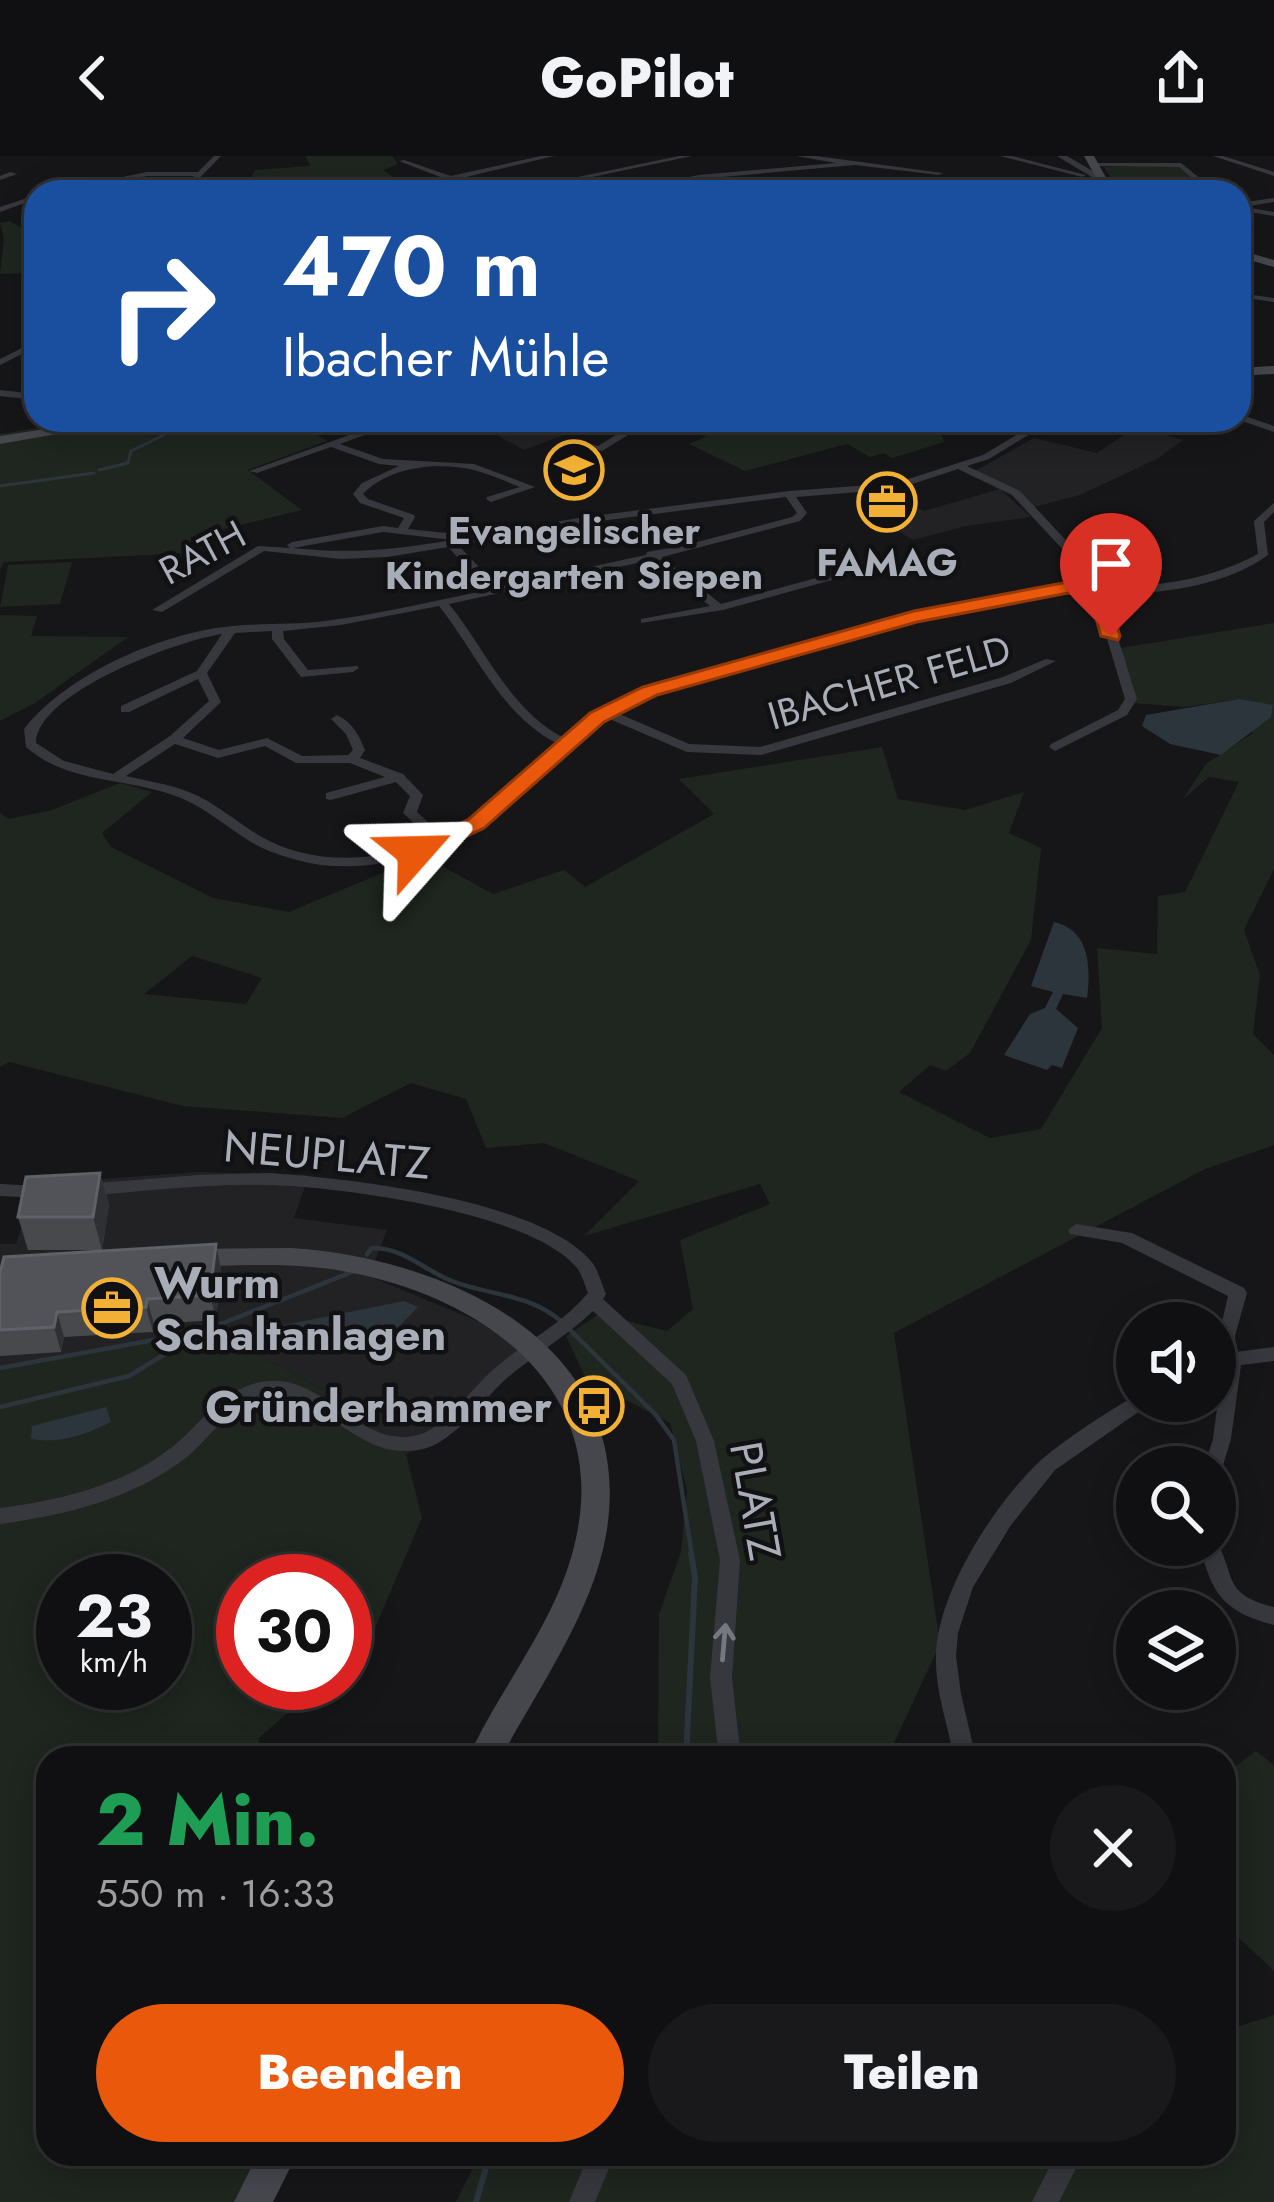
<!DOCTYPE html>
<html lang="de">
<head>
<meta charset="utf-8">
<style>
	body { margin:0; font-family:Jost,sans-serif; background:#19191b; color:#f1f3f6; height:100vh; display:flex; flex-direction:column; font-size:45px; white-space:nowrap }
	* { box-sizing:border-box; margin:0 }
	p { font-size:39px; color:#9c9d9f }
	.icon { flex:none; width:66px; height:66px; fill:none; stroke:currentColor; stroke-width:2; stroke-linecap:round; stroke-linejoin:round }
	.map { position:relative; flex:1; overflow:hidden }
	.drawer { position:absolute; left:36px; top:1590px; width:1200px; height:420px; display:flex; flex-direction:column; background:#101012; border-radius:36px; box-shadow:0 6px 30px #0003,0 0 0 3px #303032 }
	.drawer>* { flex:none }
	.guide { position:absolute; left:24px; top:24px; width:1227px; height:252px; border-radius:36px; box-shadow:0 6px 30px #0003,0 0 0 3px #303032; background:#1a4fa0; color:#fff; overflow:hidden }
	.controls { position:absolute; left:1116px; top:1146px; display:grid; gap:24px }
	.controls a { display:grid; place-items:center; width:120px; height:120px; border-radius:50%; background:#101012; box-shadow:0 6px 30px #0003,0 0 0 3px #303032; font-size:60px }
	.speed { position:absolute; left:36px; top:1398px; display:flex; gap:24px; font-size:60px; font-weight:700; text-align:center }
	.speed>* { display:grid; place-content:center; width:156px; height:156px; border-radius:50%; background:#101012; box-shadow:0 6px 30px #0003,0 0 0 3px #303032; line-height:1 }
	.speed small { font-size:30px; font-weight:400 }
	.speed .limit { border:18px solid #d22; background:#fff; color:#111 }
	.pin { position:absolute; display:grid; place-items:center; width:102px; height:102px; color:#fff; margin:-123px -51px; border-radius:50% 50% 50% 0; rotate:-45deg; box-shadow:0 0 12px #0007 }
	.pin .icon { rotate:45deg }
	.me { position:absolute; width:132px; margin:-66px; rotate:65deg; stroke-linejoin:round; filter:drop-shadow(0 0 9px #0008) }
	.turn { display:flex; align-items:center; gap:42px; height:252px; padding:0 60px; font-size:54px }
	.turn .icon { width:156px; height:156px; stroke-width:2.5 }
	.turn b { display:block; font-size:84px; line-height:102px }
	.round { display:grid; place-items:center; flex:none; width:126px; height:126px; border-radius:63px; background:#19191b }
	.overview { display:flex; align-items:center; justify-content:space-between; height:204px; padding:0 60px }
	h1 { font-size:72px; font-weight:800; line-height:90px; color:#1e9e55 }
	.action { display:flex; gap:24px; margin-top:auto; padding:24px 60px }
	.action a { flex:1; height:138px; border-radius:72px; background:#ea580c; color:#fff; font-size:48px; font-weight:800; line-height:138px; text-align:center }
	.action a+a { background:#19191b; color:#f1f3f6 }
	header { display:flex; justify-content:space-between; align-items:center; height:156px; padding:0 60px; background:#101012; font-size:54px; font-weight:800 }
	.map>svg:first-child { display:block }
</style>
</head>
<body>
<header><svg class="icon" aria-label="back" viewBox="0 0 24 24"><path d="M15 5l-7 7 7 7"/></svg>GoPilot<svg class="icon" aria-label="share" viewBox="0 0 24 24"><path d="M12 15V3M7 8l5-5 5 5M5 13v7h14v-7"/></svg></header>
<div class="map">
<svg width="1274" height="2046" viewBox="0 0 1274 2046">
	<rect width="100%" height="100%" fill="#161618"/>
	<path fill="#222225" d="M470 264H604L524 294Z
		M1137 270 1183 284 1157 303 1080 339 1034 351 975 315 1034 282 1097 297Z
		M1000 333 1031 361 966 370 913 384 883 366 862 337 889 336 924 355Z
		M197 1016 309 1019 294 1062 387 1074 369 1120 509 1178 533 1203 476 1242 450 1277 406 1298 358 1253 259 1199 240 1170 0 1211V1088H16L35 1028Z"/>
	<path fill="#1e261f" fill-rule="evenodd" d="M306 0H392L398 8 383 14 415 36H244L255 14 310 10Z
		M1180 10 1210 36H1182L1111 22 1104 11Z
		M846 22 901 29 890 36H653L711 26 823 23 829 27Z
		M10 65 23 73 36 71V117L0 118 4 82 0 67Z
		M84 264H294L327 285 248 314 302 354 191 381V397L4 406 0 414V278Z
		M707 264H949L962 268 942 279 944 286 892 302 884 297 870 301 847 288 745 315 689 288 706 281 685 272Z
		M72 406 60 448 0 451 8 409Z
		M0 459 37 460 31 480 128 481 35 547 0 565Z
		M1274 467V713L1244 774 1260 819 1253 878 1274 899V989L1205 1013 894 1177 940 1488 887 1602H658L659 1458 681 1396 687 1334 670 1267 586 1223 566 1180 599 1158 667 1175 693 1153 680 1084 770 1048 760 1028 584 1080 639 1025 544 987 486 992 466 943 411 927 342 962 183 950 9 906 0 911V657L9 663 52 654 120 627 152 636 102 677 111 691 213 742 289 756 423 700 493 738 564 714 585 731 714 658 679 623 882 591 898 643 965 654 1024 636 1009 677 1041 692 1031 784 970 897 946 915 930 909 899 936 990 982 1041 973 1102 872 1097 792 1157 798 1158 740 1185 736 1239 626 1209 621 1182 644 1206 608 1253 577 1239 543 1185 551 1132 547 1121 492ZM192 800 262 822 246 848 144 838Z
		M240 1170 259 1199 358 1253 406 1298 422 1362 369 1486 345 1507V1425H243V1527H322L260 1581 254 1602H48V1998H262L236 2046H0V1211ZM63 1425H165V1527H63Z
		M1256 1595 1274 1609V1815L1224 1768V1619Z
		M1274 1859V2046H456L480 1998H1224V1875Z"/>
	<path fill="#2c353c" d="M1239 543 1273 549 1271 561 1221 599 1170 588 1142 570 1146 559Z
		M1054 766C1090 774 1091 811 1087 842L1063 838 1056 853 1078 872 1062 912 1052 909 1047 914 1004 899 1030 858 1045 852 1053 836 1031 830Z
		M404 1145 418 1151 369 1202 308 1167 279 1192 256 1187 254 1175Z
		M106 1251 111 1266C84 1279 61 1288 31 1283L32 1270Z"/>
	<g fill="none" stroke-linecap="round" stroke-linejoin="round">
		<path stroke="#2c353c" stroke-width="3" d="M99 314 128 307 131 295 195 264
			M0 330 94 317"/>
		<path stroke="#2c353c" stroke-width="4.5" d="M367 1098 372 1092C405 1092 423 1114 452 1125 491 1140 527 1137 561 1165
			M569 1173 655 1258 674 1284 692 1400
			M0 1212 203 1175 352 1116
			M0 1251 129 1220 198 1178"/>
		<path stroke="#2c353c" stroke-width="6" d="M686 1602 695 1421 691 1397
			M476 2046 490 1998"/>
		<path fill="#37383d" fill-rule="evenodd" d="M214 0H221L186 36H178L194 20H147L65 36H50L147 16H198Z
			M541 0H554L458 23 489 36H479L399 5 404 4 451 20Z
			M679 0H692L521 36H506Z
			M796 0H816L943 17 939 19 855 9 699 23 628 36H612L699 19 836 7Z
			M1000 0H1012L1086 19 1082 21Z
			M1213 0H1223L1274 16V20Z
			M1094 7H1181L1217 36H1209L1179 11 1092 10Z
			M10 16 17 18 0 24V20Z
			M1100 22 1174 34 1178 36H1161L1105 26 1097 36H1089Z
			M36 39V43L0 56V51Z
			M1274 42V46L1244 51 1274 56V60L1239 54V47Z
			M1239 137 1274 142V146L1239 141Z
			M36 185V191L0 209V203Z
			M0 234 36 238V244L0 240Z
			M1239 258 1274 270V276L1239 264Z
			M391 264H405L340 288 383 303 474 308 535 331 491 346 486 343 487 341 520 331C505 325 489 318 474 314 438 306 390 310 363 338L368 343 414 359 415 361 408 373 456 378 460 382 585 361 789 335 896 327 983 299 1041 264H1053L989 303 967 310 1020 335 1075 394 1100 430C1155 432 1209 424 1258 398L1254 365 1274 347V356L1264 366 1268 399C1224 431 1158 439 1104 437L1137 543 1127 559 1055 595 1049 591 1051 588 1118 554 1125 543 1093 436 1068 435 916 464 637 544 615 556 689 588 760 591 1003 521 1046 503 1056 505 1011 527 761 599 687 596 607 562C552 602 510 655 448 685L447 689C433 690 417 698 403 702 377 710 348 712 321 709 297 705 272 698 251 686 228 672 207 653 181 642 130 621 69 629 26 591L24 573C68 517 164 476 233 470 264 467 294 469 325 465 380 458 434 445 488 434L448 391 387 401 341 403 264 395 162 456 152 454 258 390 290 392 287 389 292 386 383 370 398 372 404 362 360 347 353 338 362 327 399 310 379 308 331 291 257 317 249 315ZM958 313 1012 339 1067 398 1089 430 1068 429 910 459 629 538 600 553 566 583C510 555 487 495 449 448L651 404 710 450 641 463V467L723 454 850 419 876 406 867 404 842 415 721 448 662 401 800 365 807 357 796 341 897 333ZM786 341 797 357 792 361 682 390 647 396 646 399 627 403 498 431 458 389 585 367ZM383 376 452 384C392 394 354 398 293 392ZM439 450C478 499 501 560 560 589L509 634 451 674 441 678 417 656 423 639 403 618 360 602 365 594C359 579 352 566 337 559L331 563 346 578 353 594 348 599 302 600 267 582 219 594 183 582 221 546 207 517 235 477 272 475V483L301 521 353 516 359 512 357 510 308 514 284 483 283 475 341 469ZM222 478 197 515 121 550V556H129L198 523 209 545 170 580 113 618 64 605 36 587C36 537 179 484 222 478ZM175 588 218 602 265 590 296 607H350L385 621 326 637V643L331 644 396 626 410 640 403 657 431 683C378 707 311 710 260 680 236 666 215 646 189 636 169 628 147 625 126 620Z
			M640 264H652L602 295 566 286 571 283 598 290Z
			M660 264H676L682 267 677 270Z
			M268 1017C348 1022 536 1043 590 1104 598 1112 601 1127 606 1138L603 1143 686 1219 714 1285 740 1404 732 1522 741 1602H719L710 1522 720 1404 696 1285 672 1228 593 1155C567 1180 535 1198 507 1222 485 1242 467 1269 441 1285 431 1292 418 1295 406 1295 353 1298 307 1223 256 1242 228 1252 209 1283 187 1301 133 1343 66 1359 0 1368V1352C61 1344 121 1330 171 1292 197 1272 217 1240 250 1229 313 1207 347 1279 401 1281 410 1281 421 1279 428 1275 454 1260 472 1232 495 1212 525 1186 562 1168 588 1137 585 1130 582 1118 577 1112 532 1056 340 1031 270 1029 208 1027 146 1035 85 1040L77 1034 85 1028 199 1019Z
			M0 1028 41 1030 49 1036 41 1042 0 1040Z
			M1076 1068 1132 1077 1244 1132 1247 1137 1235 1180 1236 1196 1274 1191V1205L1241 1209 1231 1283 1221 1316 1215 1318V1311H1204L1213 1283 1223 1206 1215 1201V1186L1217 1187 1228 1140 1122 1087 1070 1078 1068 1074Z
			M1137 1239V1245H1149L1147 1250 1055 1314 1011 1369 973 1431 958 1477 956 1500 961 1538 976 1602H954C948 1569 935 1535 936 1501 936 1439 993 1350 1038 1307 1059 1287 1111 1253 1137 1239Z
			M1215 1383C1237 1418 1220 1438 1274 1451V1469C1224 1456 1211 1438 1200 1389H1215Z
			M589 1998H615L595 2046H569Z
			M1056 1998H1083L1059 2046H1032Z"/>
		<path fill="#37383d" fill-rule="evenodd" d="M1057 0H1067L1108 24 1100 26Z"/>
		<path fill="#45474d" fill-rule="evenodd" d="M1084 0H1094L1114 36H1104Z
			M1239 94 1274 104V111L1239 101Z
			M1274 210V218L1239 220V212Z
			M103 264H137L0 288V280Z
			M292 1092C451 1103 639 1190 606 1379 592 1458 538 1532 501 1602H468C502 1528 559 1463 576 1382 609 1232 486 1144 353 1117 300 1106 244 1109 190 1111L181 1108 177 1102 181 1096 190 1093Z
			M258 1998H297L273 2046H234Z"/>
	</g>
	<path fill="#47494d" d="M100 1017 109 1049 102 1094H28L18 1061Z
		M216 1088 221 1113 216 1164 154 1168 153 1176 64 1181 61 1196 0 1200V1117Z"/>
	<path fill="#2f3033" d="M100 1017 109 1049 102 1094 93 1061Z
		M216 1088 221 1113 216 1164 210 1139Z
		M147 1143 154 1168 153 1176 146 1151Z
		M57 1156 64 1181 61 1196 54 1171Z"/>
	<path fill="#525359" stroke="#5f6168" stroke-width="3" d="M100 1017 93 1061H18L26 1021Z
		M216 1088 210 1139 147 1143 146 1151 57 1156 54 1171 0 1174V1117L4 1101Z"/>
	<defs><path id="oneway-shaft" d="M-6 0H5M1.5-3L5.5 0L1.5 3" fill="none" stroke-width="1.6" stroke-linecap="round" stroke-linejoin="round" transform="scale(3)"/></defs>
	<use stroke="#757881" href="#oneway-shaft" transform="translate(724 1486) rotate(-85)"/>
	<path fill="#ea580c" stroke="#983908" stroke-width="3" d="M1068 426 1104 428 1120 480 1118 484 1101 480 1089 438 1068 437 917 466 657 539 604 566 484 672 423 701 415 703 404 696 469 663 590 557 643 531 914 455Z"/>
	<defs>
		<symbol id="school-ring" viewBox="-11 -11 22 22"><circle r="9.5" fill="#111113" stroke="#f2b134" stroke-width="1.5"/><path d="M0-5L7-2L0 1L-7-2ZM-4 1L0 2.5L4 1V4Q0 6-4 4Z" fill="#f2b134"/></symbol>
		<symbol id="office-ring" viewBox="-11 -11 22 22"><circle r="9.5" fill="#111113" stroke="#f2b134" stroke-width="1.5"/><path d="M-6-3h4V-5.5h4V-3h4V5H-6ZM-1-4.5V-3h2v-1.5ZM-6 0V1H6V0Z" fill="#f2b134"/></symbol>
		<symbol id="bus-ring" viewBox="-11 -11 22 22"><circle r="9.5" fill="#111113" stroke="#f2b134" stroke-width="1.5"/><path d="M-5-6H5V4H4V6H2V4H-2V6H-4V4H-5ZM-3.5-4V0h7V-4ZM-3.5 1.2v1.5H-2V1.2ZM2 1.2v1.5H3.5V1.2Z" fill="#f2b134"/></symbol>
	</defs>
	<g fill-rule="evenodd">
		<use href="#school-ring" x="541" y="281" width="66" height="66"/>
		<use href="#office-ring" x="854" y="313" width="66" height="66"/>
		<use href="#office-ring" x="79" y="1119" width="66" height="66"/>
		<use href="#bus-ring" x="561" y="1217" width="66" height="66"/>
	</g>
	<g text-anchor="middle" stroke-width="9" stroke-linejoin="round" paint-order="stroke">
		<g font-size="39" font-weight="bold" fill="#a8adb8" stroke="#111113">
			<text x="574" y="388">Evangelischer<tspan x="574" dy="45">Kindergarten Siepen</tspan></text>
			<text x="887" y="420">FAMAG</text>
		</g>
		<g font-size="39" fill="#a8adb8" stroke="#111113">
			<text transform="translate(202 396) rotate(-28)" y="14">RATH</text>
			<text transform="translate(889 526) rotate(-16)" y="14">IBACHER FELD</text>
		</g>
		<g font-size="45" fill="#a8adb8" stroke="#111113">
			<text transform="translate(327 998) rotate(5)" y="16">NEUPLATZ</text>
			<text transform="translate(756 1345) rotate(80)" y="16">PLATZ</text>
		</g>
		<g font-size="45" font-weight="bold" fill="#a8adb8" stroke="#111113" text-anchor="start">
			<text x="154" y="1142">Wurm<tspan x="154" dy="52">Schaltanlagen</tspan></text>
			<text x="552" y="1266" text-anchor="end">Gründerhammer</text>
		</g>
	</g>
</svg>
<div class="controls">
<a><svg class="icon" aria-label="sound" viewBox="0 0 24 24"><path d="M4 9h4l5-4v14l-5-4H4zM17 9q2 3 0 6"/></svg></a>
<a><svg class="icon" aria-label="search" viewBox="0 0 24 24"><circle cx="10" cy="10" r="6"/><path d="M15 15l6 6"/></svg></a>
<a><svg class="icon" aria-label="layers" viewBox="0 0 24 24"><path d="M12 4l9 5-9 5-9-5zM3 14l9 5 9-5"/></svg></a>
</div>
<div class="speed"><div>23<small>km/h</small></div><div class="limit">30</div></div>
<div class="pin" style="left:1111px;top:480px;background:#d93025"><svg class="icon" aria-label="arrive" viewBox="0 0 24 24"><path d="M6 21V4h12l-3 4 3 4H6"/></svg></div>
<svg class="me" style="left:415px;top:696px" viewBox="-20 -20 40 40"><path d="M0-17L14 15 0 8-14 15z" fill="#ea580c" stroke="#fff" stroke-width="4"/></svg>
<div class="guide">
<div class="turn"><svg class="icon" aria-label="right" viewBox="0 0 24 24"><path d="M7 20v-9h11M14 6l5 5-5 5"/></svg><div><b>470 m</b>Ibacher Mühle</div></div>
</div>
<section class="drawer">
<div class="overview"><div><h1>2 Min.</h1><p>550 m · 16:33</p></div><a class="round"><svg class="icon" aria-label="close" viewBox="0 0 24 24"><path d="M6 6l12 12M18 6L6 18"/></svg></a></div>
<div class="action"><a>Beenden</a><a>Teilen</a></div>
</section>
</div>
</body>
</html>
